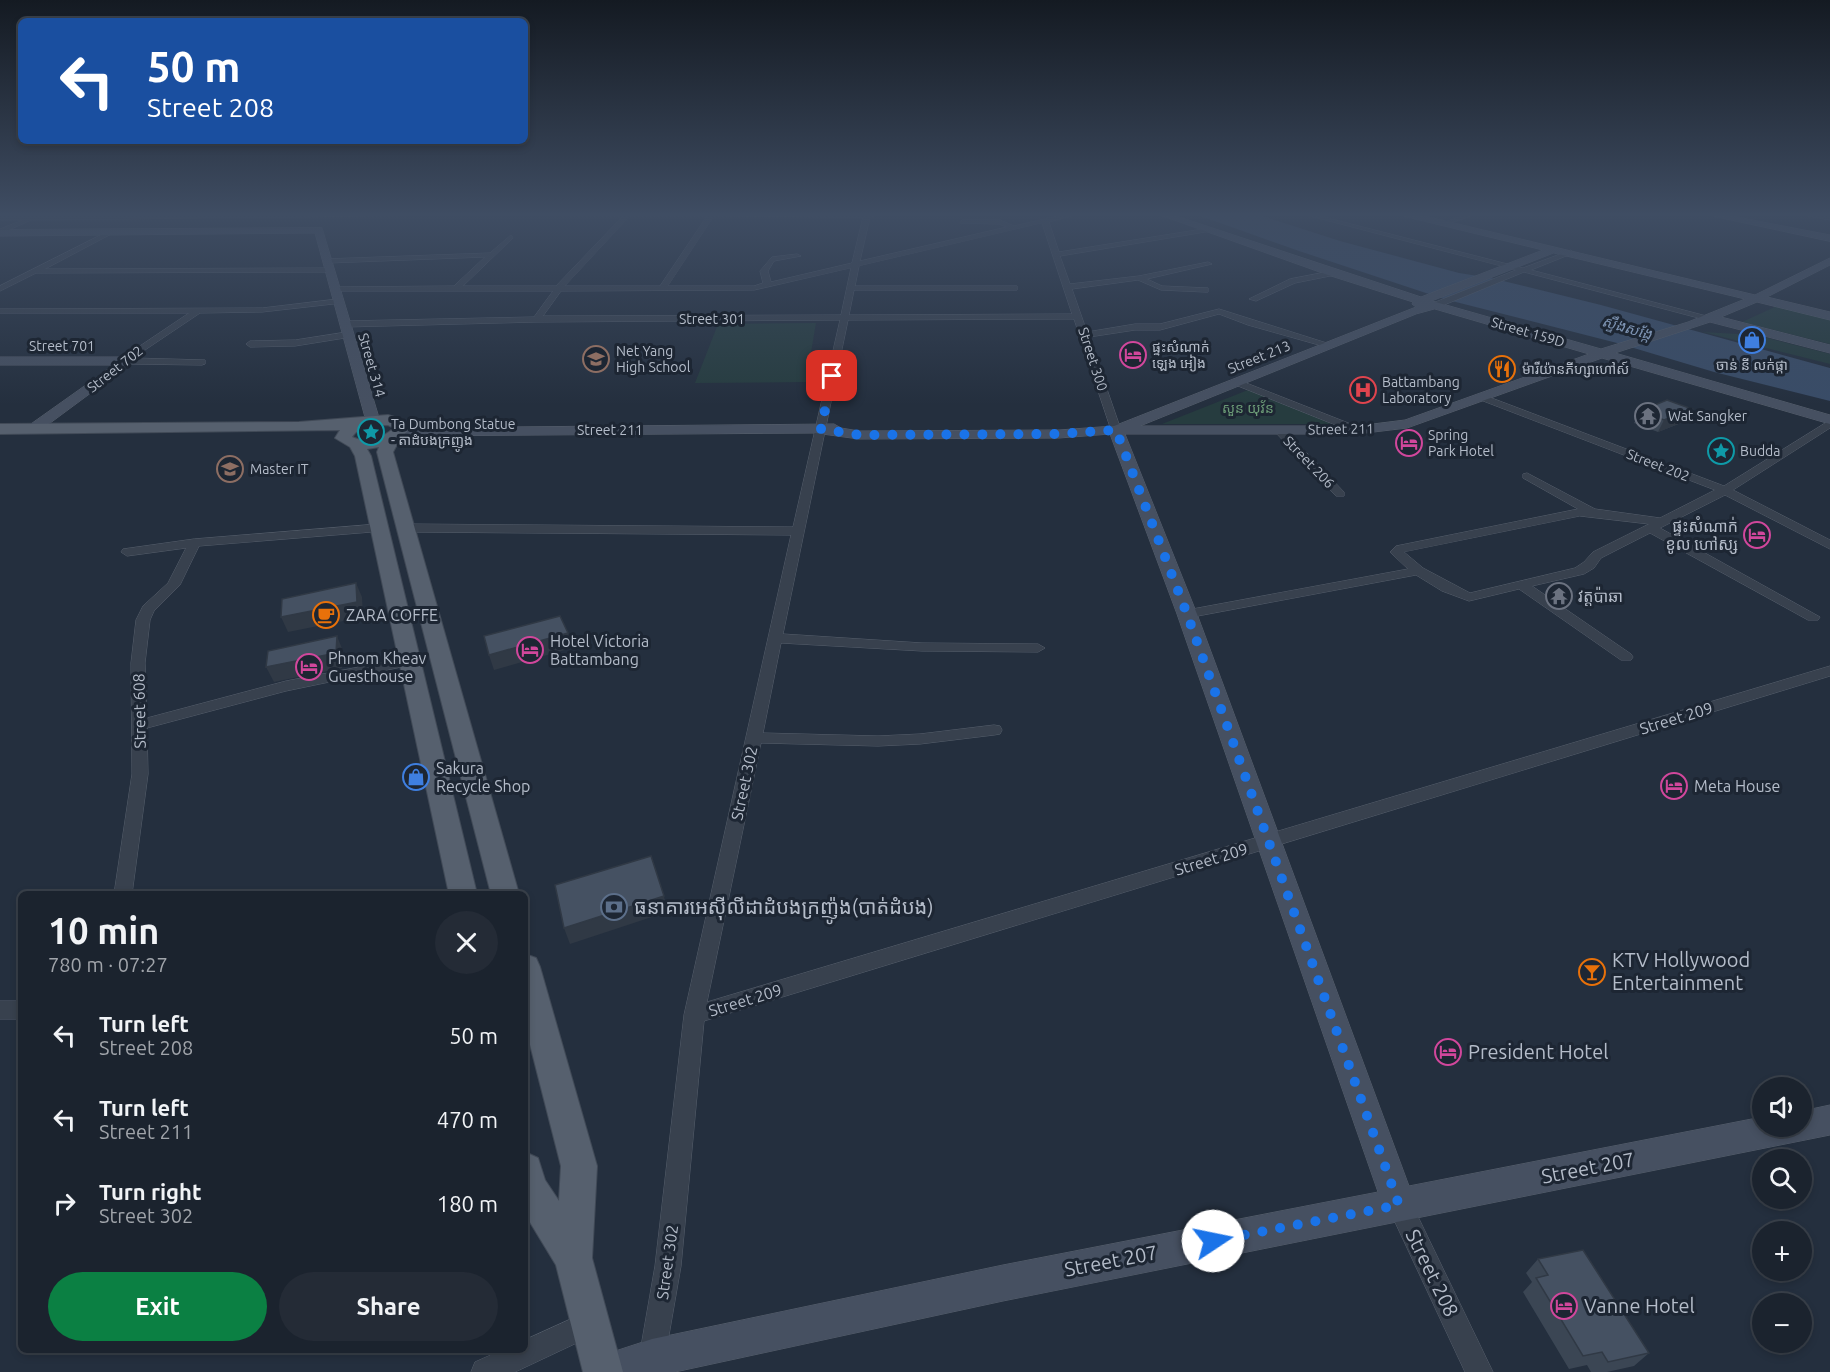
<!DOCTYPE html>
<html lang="en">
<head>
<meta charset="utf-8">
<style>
	body { margin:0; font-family:Ubuntu,"Noto Sans Khmer",sans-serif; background:#242b36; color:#f1f3f6; height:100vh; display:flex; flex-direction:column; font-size:22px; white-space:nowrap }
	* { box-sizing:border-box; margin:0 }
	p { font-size:20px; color:#a0a4aa }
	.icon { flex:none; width:33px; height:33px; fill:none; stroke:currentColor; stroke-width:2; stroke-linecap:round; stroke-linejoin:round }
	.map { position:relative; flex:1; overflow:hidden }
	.panel { position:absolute; left:18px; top:891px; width:510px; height:462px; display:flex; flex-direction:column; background:#1b232e; border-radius:9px; box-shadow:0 3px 9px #0003,0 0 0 2px #39404a }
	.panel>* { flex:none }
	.banner { position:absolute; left:18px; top:18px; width:510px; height:126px; border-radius:9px; box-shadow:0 3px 9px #0003,0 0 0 2px #39404a; background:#1a4fa0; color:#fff; overflow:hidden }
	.controls { position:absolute; left:1752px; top:1077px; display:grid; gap:12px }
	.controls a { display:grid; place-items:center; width:60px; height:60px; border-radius:50%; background:#1b232e; box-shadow:0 3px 9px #0003,0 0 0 2px #39404a; font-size:30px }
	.pin { position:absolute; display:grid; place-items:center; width:51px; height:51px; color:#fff; margin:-26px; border-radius:12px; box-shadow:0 3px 9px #0006 }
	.me { position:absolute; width:66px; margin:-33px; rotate:79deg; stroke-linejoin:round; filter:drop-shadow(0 0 4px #0008) }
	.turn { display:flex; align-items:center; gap:21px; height:126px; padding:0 30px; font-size:27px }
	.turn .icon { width:78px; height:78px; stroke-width:2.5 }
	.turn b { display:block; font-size:42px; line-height:51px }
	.round { display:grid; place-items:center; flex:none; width:63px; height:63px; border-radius:32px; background:#242b36 }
	.headline { display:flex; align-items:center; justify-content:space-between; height:102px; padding:0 30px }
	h1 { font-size:36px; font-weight:600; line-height:45px }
	.primary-button { display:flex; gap:12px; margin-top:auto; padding:12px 30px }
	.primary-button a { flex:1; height:69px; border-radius:36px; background:#0b8043; color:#fff; font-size:24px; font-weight:600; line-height:69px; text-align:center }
	.primary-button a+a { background:#242b36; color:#f1f3f6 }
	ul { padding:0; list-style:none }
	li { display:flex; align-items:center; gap:18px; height:84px; padding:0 30px }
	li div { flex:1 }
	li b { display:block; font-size:22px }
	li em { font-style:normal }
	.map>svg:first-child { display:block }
</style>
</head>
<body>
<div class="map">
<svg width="1830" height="1372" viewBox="0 0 1830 1372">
	<rect width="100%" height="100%" fill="#242f3e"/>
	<path fill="#263c3f" d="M1777 306 1830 319V344L1742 322Z
		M816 323 806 382 695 383 718 324Z
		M1703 332 1756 335 1830 354V364Z
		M1248 390 1332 424H1162Z"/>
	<path fill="#394c67" d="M1192 213H1253L1340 241 1459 273 1491 278 1601 305 1830 368V401L1714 372 1617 343 1444 299 1299 251Z"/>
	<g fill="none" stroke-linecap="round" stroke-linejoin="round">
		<defs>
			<path id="street" d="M305 213H887L870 217 860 261 1007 227 999 224 960 223 962 220H1000L1014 226 1071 213H1081L1049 222 1059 252 1209 228 1211 231 1060 256 1070 284 1139 276 1208 262 1212 264 1147 279 1162 286 1208 288V292H1205L1161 290 1138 280 1072 289 1087 332 1135 324H1160L1219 309 1333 345 1326 347 1248 325 1219 314 1160 330H1135L1089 337 1121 430 1116 433 1111 430 1074 319 848 320 783 634 922 643 1038 644 1045 648 1038 652 922 651 781 643 763 733 878 736 920 734 994 725 1000 726 1002 730 1000 734 994 735 920 744 878 746 761 743 707 1002 1830 666V676L704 1021 681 1266 665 1358 662 1368 652 1371 642 1368 639 1358 655 1266 684 1015 791 535 406 532 400 528 406 524 793 527 840 320 537 322 345 327 341 324 345 321 534 317 553 291H333V287L454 286 485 257 328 263 325 259 490 253 511 235 513 238 463 286H556L623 216 454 215 31 220 0 234V229L23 220H0V216ZM630 216H707L660 286H565ZM714 216 863 217 852 263 771 282 768 271 774 261 801 256 797 254 772 257 760 271 763 283 754 286H668ZM1042 223 1072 314 849 315 854 290H1017V286H855L859 266ZM851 268 841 315 543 316 561 291 754 290Z
				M1299 213H1308L1523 268 1571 250V254L1531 270 1714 318 1710 321 1524 272 1439 307H1433V303L1516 270Z
				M1471 213H1480L1447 224 1442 223Z
				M1801 213 1830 216V220L1804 215Z
				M111 230 113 233 45 269 330 268 334 270 330 272 36 273 0 291V286Z
				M1332 271 1336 273 1335 275 1295 283 1256 301 1249 299 1290 279Z
				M339 299 343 301 342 303 262 312 200 313 133 358 205 360V364L202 365 128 364 119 360 189 313H0V309L262 308Z
				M348 332 352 335 351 337 295 346 250 347 246 344 250 341 295 340Z
				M1236 379 1361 428 1362 430 1353 432 1233 384V380Z
				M1481 394 1724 486 1830 420V428L1733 490 1830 540V549L1725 495 1660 528 1820 617 1818 620H1808L1650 533 1601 558 1594 568 1584 574 1532 586 1631 654 1633 657 1631 660H1621L1519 589 1469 601 1442 591 1416 575 1187 618 1182 617 1180 614 1182 611 1187 610 1408 569 1390 552 1396 546 1578 509 1523 478V474L1527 473 1595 509 1660 518 1715 490 1478 399 1476 397ZM1580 516 1649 524 1593 552 1584 562 1575 568 1470 593 1423 568 1404 552Z
				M1279 427 1283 428 1344 492V496H1336L1275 432 1274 430Z
				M380 524 386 528 384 531 199 546 180 585 154 611 150 620 145 663 147 718 286 681 411 657 418 661 411 665 286 691 147 728 148 774 132 894H114L132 774 131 663 136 620 143 606 168 583 186 548 127 556 121 552 123 549 194 539Z
				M0 1001H21V1019H0Z
				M1399 1193 1408 1196 1493 1372H1465L1387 1205 1390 1196Z
				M591 1310 600 1314 604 1323 600 1332 515 1372H471L475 1362 502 1350H525V1340Z"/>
			<path id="secondary" d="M1155 213H1167L1421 297 1543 250 1399 215 1398 213H1412L1755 295 1830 258V265L1767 297 1830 312V320L1757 302 1721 317 1830 345V353L1710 322 1615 353 1830 415V424L1602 358 1407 428 1357 434H1125L1197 614 1409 1186 1762 1117V1126H1802V1111L1830 1105V1135L1003 1301 675 1372H585L591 1359 652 1339 1003 1265 1378 1192 1177 614 1110 434 1059 438 859 439 815 433 400 436 393 432 400 428 834 424 841 428 859 431 1059 430 1114 426 1416 307 1412 304 1413 302 1328 275ZM1554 253 1745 299 1688 322 1601 349 1432 301ZM1435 309 1589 354 1405 420 1357 426H1140L1416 314Z
				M1699 213H1716L1830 235V241Z
				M322 228 380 421 378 424 373 425 366 421 315 233 0 236V230Z
				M0 357H128L134 361 38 432 33 433 26 429 28 426 114 365H0Z"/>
			<path id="primary" d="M388 415 404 420 410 428 400 439 393 452 519 894H491L377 452 379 447 367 449 371 456 477 894H449L355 456 350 447 335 438 340 430 0 434V424L299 422ZM388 425 394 428C383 438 366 444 352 437 360 425 374 425 388 425Z
				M525 954 536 958 540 967 597 1166 592 1258 623 1372H583L556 1265 525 1214V1152L538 1158 545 1180 559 1201 561 1166 525 1025Z"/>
		</defs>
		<use href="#street" stroke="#565f6c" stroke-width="1"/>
		<use href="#secondary" stroke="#565f6c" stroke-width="1"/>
		<use href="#primary" stroke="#414a57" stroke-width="2"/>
		<use href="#street" fill="#38414e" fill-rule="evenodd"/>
		<use href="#secondary" fill="#465061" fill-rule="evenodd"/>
		<use href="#primary" fill="#56606e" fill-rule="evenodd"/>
	</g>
	<path fill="#3b4654" d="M1640 411 1686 421 1658 432 1634 423Z
		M1538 1259 1649 1353 1634 1366 1607 1372H1591L1587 1365 1569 1369 1523 1292 1532 1282 1526 1273Z"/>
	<path fill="#303945" d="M1692 409 1686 421 1658 432 1664 420Z
		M356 583 362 597 363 617 288 632 281 617Z
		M568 633 572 648 494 670 489 655Z
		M337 636 343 651 342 668 274 682 266 667Z
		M664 896 667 912 570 944 564 928Z"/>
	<path fill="#455162" stroke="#303945" stroke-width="1.5" d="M1667 400 1692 409 1664 420 1640 411Z
		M356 583 357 602 281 617 282 599Z
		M560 616 568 633 489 655 484 636Z
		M337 636 336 653 266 667 268 651Z
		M651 856 664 896 564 928 555 885Z
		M1583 1250 1649 1353 1608 1362 1602 1352 1583 1356 1536 1278 1548 1275 1538 1259Z"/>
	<linearGradient id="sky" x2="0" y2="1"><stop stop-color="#141a22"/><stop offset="0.53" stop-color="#3f4d63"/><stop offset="1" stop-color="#3f4d63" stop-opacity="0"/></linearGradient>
	<rect width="1830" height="405" fill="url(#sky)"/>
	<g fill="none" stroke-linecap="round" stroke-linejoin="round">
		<path stroke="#1a73e8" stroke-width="10" stroke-dasharray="0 18" d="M832 376 821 429 859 435 1059 434 1116 430 1187 614 1399 1205 1213 1241"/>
	</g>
	<defs>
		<symbol id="shop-ring" viewBox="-11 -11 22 22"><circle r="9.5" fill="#1d2633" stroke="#3f7fe0" stroke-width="1.5"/><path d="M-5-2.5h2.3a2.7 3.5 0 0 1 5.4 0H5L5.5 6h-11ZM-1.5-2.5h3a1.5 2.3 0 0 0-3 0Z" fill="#3f7fe0"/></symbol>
		<symbol id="hotel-ring" viewBox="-11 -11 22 22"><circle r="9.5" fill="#1d2633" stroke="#d1479c" stroke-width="1.5"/><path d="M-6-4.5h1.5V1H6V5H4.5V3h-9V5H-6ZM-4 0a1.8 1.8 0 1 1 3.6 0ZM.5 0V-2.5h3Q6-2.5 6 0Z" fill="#d1479c"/></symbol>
		<symbol id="school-ring" viewBox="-11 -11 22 22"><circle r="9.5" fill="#1d2633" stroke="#8d6e63" stroke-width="1.5"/><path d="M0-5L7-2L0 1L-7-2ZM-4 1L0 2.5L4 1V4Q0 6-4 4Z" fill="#8d6e63"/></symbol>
		<symbol id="restaurant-ring" viewBox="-11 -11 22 22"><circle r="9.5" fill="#1d2633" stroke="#e8710a" stroke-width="1.5"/><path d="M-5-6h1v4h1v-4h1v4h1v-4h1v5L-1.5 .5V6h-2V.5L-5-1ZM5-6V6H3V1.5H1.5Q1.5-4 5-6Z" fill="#e8710a"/></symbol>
		<symbol id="hospital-ring" viewBox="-11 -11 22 22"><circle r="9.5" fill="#1d2633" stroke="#e0444e" stroke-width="1.5"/><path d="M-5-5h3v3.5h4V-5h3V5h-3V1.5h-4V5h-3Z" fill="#e0444e"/></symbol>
		<symbol id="temple-ring" viewBox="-11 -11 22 22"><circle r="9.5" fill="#1d2633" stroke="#6b7280" stroke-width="1.5"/><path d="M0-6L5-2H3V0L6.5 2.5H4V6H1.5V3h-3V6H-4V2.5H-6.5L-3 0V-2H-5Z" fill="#6b7280"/></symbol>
		<symbol id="sight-ring" viewBox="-11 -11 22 22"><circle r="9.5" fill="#1d2633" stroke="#0f9aa8" stroke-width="1.5"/><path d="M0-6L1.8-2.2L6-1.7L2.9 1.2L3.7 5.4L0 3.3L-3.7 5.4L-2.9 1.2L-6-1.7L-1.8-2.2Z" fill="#0f9aa8"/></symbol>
		<symbol id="university-ring" viewBox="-11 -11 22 22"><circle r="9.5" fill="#1d2633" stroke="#8d6e63" stroke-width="1.5"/><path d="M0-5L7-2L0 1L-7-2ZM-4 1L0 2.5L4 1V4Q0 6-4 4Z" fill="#8d6e63"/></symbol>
		<symbol id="cafe-ring" viewBox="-11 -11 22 22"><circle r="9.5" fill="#1d2633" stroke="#e8710a" stroke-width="1.5"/><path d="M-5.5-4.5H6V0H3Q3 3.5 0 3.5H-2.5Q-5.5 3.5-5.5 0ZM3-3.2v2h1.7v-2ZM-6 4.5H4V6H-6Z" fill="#e8710a"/></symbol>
		<symbol id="bank-ring" viewBox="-11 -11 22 22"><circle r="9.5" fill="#1d2633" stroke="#5c6f8a" stroke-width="1.5"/><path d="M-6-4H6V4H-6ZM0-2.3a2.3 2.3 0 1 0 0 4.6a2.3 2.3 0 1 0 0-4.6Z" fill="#5c6f8a"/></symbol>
		<symbol id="bar-ring" viewBox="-11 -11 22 22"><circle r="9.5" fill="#1d2633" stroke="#e8710a" stroke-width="1.5"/><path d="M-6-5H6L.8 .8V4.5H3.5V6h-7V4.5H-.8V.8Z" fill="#e8710a"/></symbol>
	</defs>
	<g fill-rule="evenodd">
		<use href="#shop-ring" x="1737" y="325" width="30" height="30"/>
		<use href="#hotel-ring" x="1118" y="340" width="30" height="30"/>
		<use href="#school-ring" x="581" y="344" width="30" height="30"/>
		<use href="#restaurant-ring" x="1487" y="354" width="30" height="30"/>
		<use href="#hospital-ring" x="1348" y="375" width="30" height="30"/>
		<use href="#temple-ring" x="1633" y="401" width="30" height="30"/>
		<use href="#sight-ring" x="356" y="417" width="30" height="30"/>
		<use href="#hotel-ring" x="1394" y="428" width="30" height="30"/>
		<use href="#sight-ring" x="1706" y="436" width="30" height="30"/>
		<use href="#university-ring" x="215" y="454" width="30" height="30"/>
		<use href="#hotel-ring" x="1742" y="520" width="30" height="30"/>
		<use href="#temple-ring" x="1544" y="581" width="30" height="30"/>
		<use href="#cafe-ring" x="311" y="600" width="30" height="30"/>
		<use href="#hotel-ring" x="515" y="635" width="30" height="30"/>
		<use href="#hotel-ring" x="294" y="652" width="30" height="30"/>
		<use href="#shop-ring" x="401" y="762" width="30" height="30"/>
		<use href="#hotel-ring" x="1659" y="771" width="30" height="30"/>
		<use href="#bank-ring" x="599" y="892" width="30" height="30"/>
		<use href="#bar-ring" x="1577" y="957" width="30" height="30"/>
		<use href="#hotel-ring" x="1433" y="1037" width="30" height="30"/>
		<use href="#hotel-ring" x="1549" y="1291" width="30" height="30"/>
	</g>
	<g text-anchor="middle" stroke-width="6" stroke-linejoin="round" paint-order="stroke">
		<g font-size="14" fill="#b4bcc9" stroke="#1d2633">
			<text x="712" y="324">Street 301</text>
			<text transform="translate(1528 332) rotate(16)" y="5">Street 159D</text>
			<text x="62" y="351">Street 701</text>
			<text transform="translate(1259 357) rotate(-22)" y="5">Street 213</text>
			<text transform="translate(1093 359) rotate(72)" y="5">Street 300</text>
			<text transform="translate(372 365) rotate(74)" y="5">Street 314</text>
			<text transform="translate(115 369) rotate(-38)" y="5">Street 702</text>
			<text transform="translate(1341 429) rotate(-1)" y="5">Street 211</text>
			<text x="610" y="435">Street 211</text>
			<text transform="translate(1309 462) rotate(46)" y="5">Street 206</text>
			<text transform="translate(1658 465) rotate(21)" y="5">Street 202</text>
		</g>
		<g font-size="14" fill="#b4bcc9" stroke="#1d2633" text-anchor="start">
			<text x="1152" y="352">ផ្ទះសំណាក់<tspan x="1152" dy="16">ឡេង អៀង</tspan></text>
			<text x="616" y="356">Net Yang<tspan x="616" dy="16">High School</tspan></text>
			<text x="1752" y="370" text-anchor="middle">ចាន់ នី លក់ផ្កា</text>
			<text x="1522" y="374">ម៉ារីយ៉ានភីហ្សាហៅស៍</text>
			<text x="1382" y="387">Battambang<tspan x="1382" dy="16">Laboratory</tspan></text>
			<text x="1668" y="421">Wat Sangker</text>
			<text x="391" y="429">Ta Dumbong Statue<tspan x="391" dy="16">- តាដំបងក្រញូង</tspan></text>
			<text x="1428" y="440">Spring<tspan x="1428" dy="16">Park Hotel</tspan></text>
			<text x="1740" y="456">Budda</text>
			<text x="250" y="474">Master IT</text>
		</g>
		<g font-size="14" fill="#6b9a76" stroke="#1d2633">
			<text x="1248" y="413">សួន យុវ័ន</text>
		</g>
		<g font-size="15" font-style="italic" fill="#7c92b1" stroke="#1d2633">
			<text transform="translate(1627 328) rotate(16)" y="5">ស្ទឹងសង្កែ</text>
		</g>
		<g font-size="16" fill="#b4bcc9" stroke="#1d2633" text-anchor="start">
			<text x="1738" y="532" text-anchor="end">ផ្ទះសំណាក់<tspan x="1738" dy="18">ខូល ហៅស្ស</tspan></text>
			<text x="1578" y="602">វត្តប៉ាឆា</text>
			<text x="346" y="621">ZARA COFFE</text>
			<text x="550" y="647">Hotel Victoria<tspan x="550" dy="18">Battambang</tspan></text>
			<text x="328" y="664">Phnom Kheav<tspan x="328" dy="18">Guesthouse</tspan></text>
			<text x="436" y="774">Sakura<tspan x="436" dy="18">Recycle Shop</tspan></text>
			<text x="1694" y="792">Meta House</text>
		</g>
		<g font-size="16" fill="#b4bcc9" stroke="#1d2633">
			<text transform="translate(139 711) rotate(-91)" y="6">Street 608</text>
			<text transform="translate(1676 718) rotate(-17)" y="6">Street 209</text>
			<text transform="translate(744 783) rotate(-78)" y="6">Street 302</text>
			<text transform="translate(1211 859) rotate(-17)" y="6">Street 209</text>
			<text transform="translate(745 1000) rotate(-17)" y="6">Street 209</text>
			<text transform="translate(667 1262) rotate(-82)" y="6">Street 302</text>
		</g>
		<g font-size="20" fill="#b4bcc9" stroke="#1d2633" text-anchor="start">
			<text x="634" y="914">ធនាគារអេស៊ីលីដាដំបងក្រញ៉ូង(បាត់ដំបង)</text>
			<text x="1612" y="967">KTV Hollywood<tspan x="1612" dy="23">Entertainment</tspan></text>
			<text x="1468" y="1059">President Hotel</text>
			<text x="1584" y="1313">Vanne Hotel</text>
		</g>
		<g font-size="20" fill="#b4bcc9" stroke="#1d2633">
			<text transform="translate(1588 1168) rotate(-11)" y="7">Street 207</text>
			<text transform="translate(1111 1261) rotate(-11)" y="7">Street 207</text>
			<text transform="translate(1432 1273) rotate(64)" y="7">Street 208</text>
		</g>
	</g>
</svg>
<div class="controls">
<a><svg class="icon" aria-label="sound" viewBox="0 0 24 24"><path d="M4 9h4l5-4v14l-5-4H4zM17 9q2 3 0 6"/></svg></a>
<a><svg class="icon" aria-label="search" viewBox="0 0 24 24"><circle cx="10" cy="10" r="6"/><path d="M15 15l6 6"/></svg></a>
<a>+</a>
<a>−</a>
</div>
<div class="pin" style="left:832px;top:376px;background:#d93025"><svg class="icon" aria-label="arrive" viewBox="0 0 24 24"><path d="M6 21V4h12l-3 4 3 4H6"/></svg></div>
<svg class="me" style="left:1213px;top:1241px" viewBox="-20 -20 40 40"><circle r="19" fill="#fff"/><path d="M0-13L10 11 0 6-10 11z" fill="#1a73e8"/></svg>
<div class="banner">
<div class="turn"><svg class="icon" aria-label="left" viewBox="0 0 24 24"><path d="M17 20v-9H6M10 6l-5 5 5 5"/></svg><div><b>50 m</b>Street 208</div></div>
</div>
<section class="panel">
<div class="headline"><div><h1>10 min</h1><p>780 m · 07:27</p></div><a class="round"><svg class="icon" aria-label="close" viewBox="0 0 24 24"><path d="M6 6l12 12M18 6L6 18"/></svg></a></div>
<ul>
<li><svg class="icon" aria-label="left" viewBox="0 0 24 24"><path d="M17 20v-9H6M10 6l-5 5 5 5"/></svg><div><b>Turn left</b><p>Street 208</p></div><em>50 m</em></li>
<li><svg class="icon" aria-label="left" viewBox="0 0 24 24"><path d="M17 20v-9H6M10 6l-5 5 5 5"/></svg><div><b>Turn left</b><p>Street 211</p></div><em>470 m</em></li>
<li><svg class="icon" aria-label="right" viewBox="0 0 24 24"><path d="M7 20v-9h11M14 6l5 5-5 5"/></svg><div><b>Turn right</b><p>Street 302</p></div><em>180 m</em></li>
</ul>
<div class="primary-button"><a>Exit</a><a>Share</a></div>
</section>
</div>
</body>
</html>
